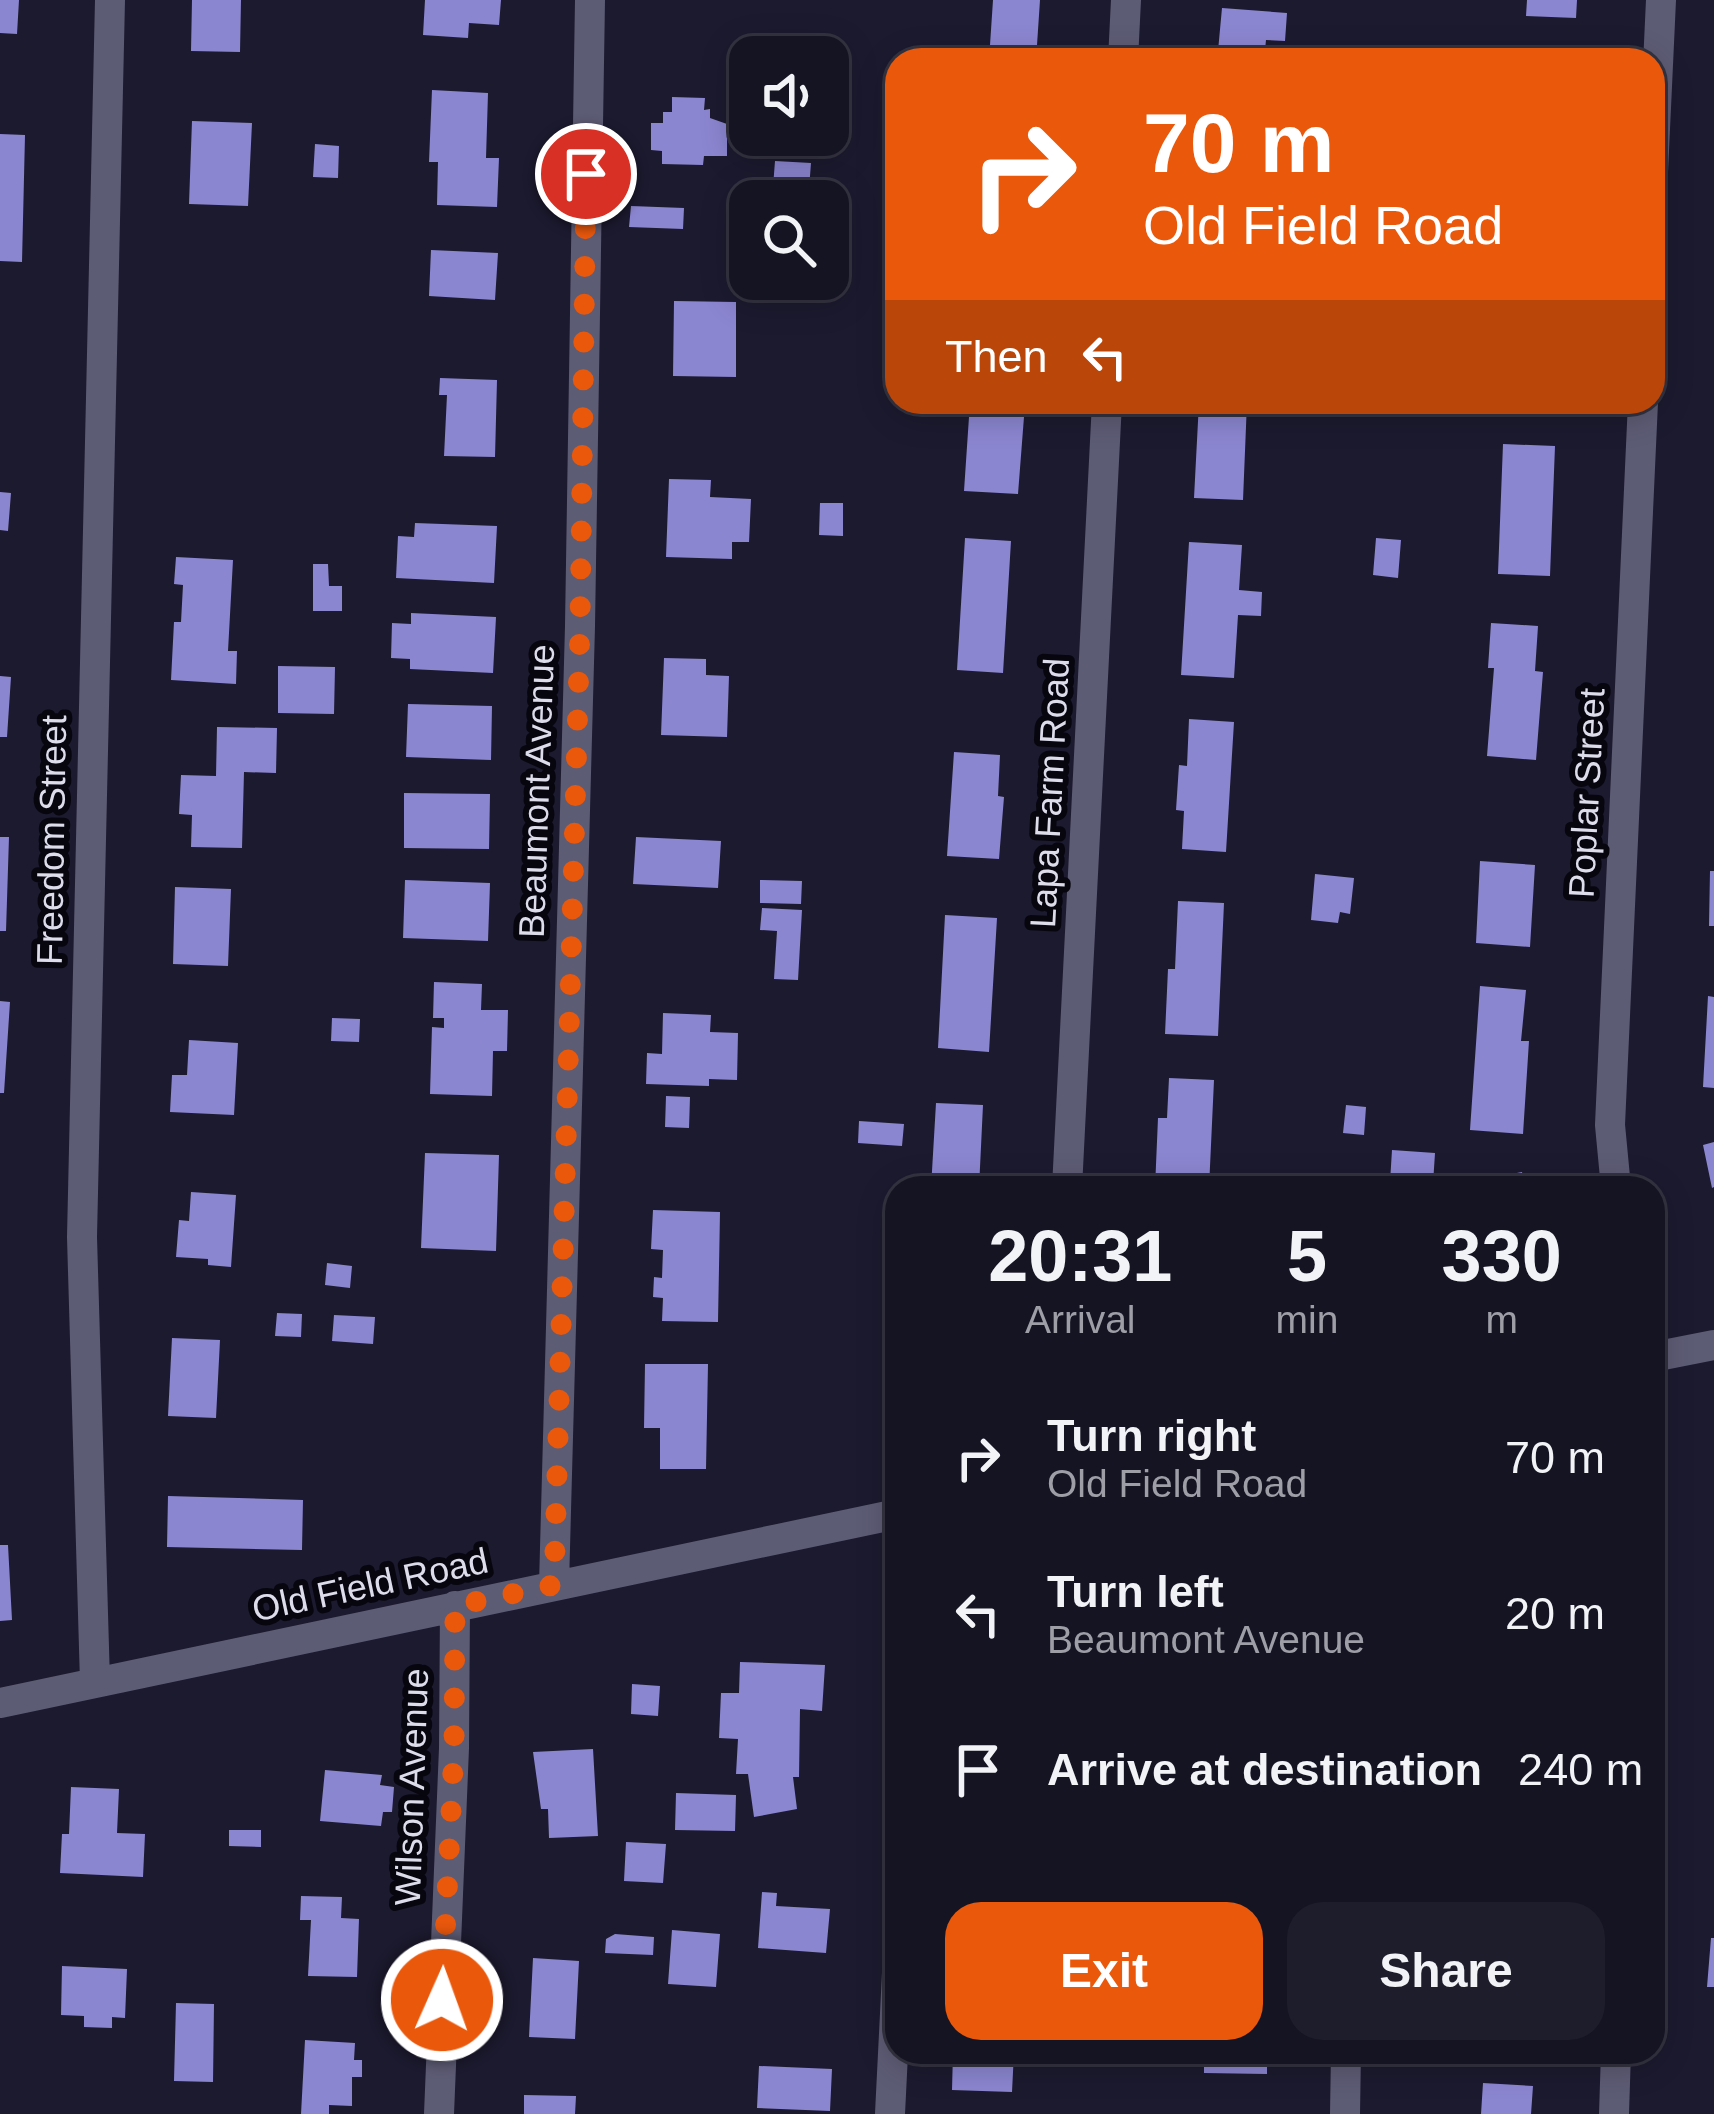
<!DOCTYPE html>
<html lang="en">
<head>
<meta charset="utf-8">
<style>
	body { margin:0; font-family:Helvetica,sans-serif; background:#1e1d2b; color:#f1f3f6; height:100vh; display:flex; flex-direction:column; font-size:45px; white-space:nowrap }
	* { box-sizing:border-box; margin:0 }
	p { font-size:39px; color:#9d9ea6 }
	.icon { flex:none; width:66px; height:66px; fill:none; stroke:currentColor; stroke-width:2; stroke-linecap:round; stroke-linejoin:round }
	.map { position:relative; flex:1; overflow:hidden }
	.panel { position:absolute; left:885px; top:1176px; width:780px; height:888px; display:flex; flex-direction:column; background:#151423; border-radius:36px; box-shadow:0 6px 30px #0003,0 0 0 3px #343341 }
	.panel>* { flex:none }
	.hud { position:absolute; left:885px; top:48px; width:780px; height:366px; border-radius:36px; box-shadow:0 6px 30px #0003,0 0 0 3px #343341; background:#ea580c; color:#fff; overflow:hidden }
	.buttons { position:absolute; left:729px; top:36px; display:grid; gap:24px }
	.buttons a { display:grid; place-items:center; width:120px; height:120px; border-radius:24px; background:#151423; box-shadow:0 6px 30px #0003,0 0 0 3px #343341; font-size:60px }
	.pin { position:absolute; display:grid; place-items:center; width:102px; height:102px; color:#fff; margin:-51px; border:6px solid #fff; border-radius:50%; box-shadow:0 3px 12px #0007 }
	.me { position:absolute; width:132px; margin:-66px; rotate:2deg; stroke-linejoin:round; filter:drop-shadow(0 0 9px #0008) }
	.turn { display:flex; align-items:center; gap:42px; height:252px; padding:0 60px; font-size:54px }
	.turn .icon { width:156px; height:156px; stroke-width:2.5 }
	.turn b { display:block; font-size:84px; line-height:102px }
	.then { display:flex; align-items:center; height:114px; padding:0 60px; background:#0003; gap:24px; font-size:45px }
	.eta { display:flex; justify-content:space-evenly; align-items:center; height:204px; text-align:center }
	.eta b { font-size:72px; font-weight:600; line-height:84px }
	.primary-button { display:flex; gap:24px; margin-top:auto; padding:24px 60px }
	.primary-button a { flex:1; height:138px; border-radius:36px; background:#ea580c; color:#fff; font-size:48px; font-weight:600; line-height:138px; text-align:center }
	.primary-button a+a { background:#1e1d2b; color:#f1f3f6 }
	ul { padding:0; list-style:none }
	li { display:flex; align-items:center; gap:36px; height:156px; padding:0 60px }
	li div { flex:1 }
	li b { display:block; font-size:45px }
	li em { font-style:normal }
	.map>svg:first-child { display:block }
</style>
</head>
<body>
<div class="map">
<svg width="1714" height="2114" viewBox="0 0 1714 2114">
	<rect width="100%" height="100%" fill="#1c1a2f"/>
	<path fill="#8b86d0" d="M0 0H19L17 34 0 33Z
		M192 0H241L240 52 191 51Z
		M425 0H501L499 25 469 23 468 38 423 35Z
		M993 0H1040L1036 60H989Z
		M1527 0H1577L1576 18 1526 16Z
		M1222 8 1287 13 1285 41 1266 40 1264 60H1211L1212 51H1218Z
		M432 90 488 93 486 158H499L497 207 437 205 438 162H429Z
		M672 97 705 98 704 110 710 109V118L727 124V156H704L703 165 662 164V151L651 150V123H663V112H672Z
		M192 121 252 123 248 206 189 204Z
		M0 134 25 135 22 262 0 261Z
		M315 144 339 146 338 178 313 177Z
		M775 161 811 163 809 189 773 187Z
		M631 206 684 208 683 229 629 227Z
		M431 250 498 253 495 300 429 296Z
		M674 301 736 302V377L673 376Z
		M440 378 497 380 495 457 444 456 447 395H439Z
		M970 402 1025 404 1018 494 964 491Z
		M1199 402H1247L1243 500 1194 498Z
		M1503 444 1555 446 1550 576 1498 574Z
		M669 479 711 480 710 497 751 499 749 542H732V559L666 557Z
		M0 492 11 493 8 531 0 530Z
		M820 503H843V536L819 535Z
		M415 523 497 526 494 583 396 578 398 536 414 537Z
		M965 538 1011 541 1003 673 957 670Z
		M1376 538 1401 540 1398 578 1373 575Z
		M1189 542 1242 545 1239 590 1262 592 1261 616 1238 615 1234 678 1181 675Z
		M176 557 233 560 228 651H237L236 684 171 680 174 622H181L183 585 174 584Z
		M313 564H328L329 586H342V611H313Z
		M411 613 496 617 493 673 410 669V659L391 658 392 623 411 624Z
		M1491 623 1538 626 1535 671 1543 672 1536 760 1487 756 1494 668H1488Z
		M664 658 706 659V675L729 676 727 737 661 735Z
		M278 666 335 667 334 714 278 713Z
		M0 676 11 677 7 737H0Z
		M408 704 492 706 491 760 406 757Z
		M1189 719 1234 722 1226 852 1182 849 1184 811 1176 810 1179 765 1187 766Z
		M217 727 277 728 276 773 244 772 242 848 191 847 192 815 179 814 181 775 216 776Z
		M954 752 1000 755 998 796 1004 797 999 859 947 856Z
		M404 793 490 794 489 849 404 848Z
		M0 837H9L6 931H0Z
		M636 837 721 841 718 888 633 884Z
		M1480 861 1535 865 1530 947 1476 943Z
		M1710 871H1714V926H1709Z
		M1315 874 1354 878 1350 914 1340 912 1338 923 1311 920Z
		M405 880 490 883 488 941 403 938Z
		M760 880 802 881 801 904 760 903Z
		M175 887 231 889 228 966 173 964Z
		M1178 901 1224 903 1218 1036 1165 1034 1168 969H1175Z
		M762 908 802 910 798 980 774 979 777 931 760 930Z
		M945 915 997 918 989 1052 938 1048Z
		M434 982 482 984 481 1010H508L507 1051H493L492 1096 430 1094 432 1027 444 1028V1018H433Z
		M1480 986 1526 990 1521 1041H1529L1523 1134 1470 1130Z
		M1708 996 1714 997V1088L1703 1087Z
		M0 1001 10 1002 4 1093H0Z
		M663 1013 711 1015 710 1032 738 1033 737 1080 709 1079V1086L646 1084 647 1053 662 1054Z
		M332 1018 360 1019 359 1042 331 1041Z
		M189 1040 238 1043 234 1115 170 1112 172 1075H187Z
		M1169 1078 1214 1080 1209 1188H1155L1158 1118H1167Z
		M666 1096 690 1097 689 1128 665 1127Z
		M936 1103 983 1105 979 1188H931Z
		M1346 1105 1366 1107 1364 1135 1343 1133Z
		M859 1121 904 1124 902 1146 858 1143Z
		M1714 1142V1187L1712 1188 1703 1145Z
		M1392 1150 1435 1153 1433 1184 1390 1182Z
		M425 1153 499 1155 496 1251 421 1248Z
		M1522 1172 1525 1188H1477L1475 1181Z
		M191 1192 236 1195 231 1267 208 1265V1259L176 1257 179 1220 189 1221Z
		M653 1210 720 1212 718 1322 662 1321 663 1298 653 1297 654 1277 662 1278 663 1250 651 1249Z
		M327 1263 352 1266 350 1288 325 1285Z
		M277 1313 302 1314 301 1337 275 1336Z
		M334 1315 375 1317 373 1344 332 1341Z
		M172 1338 220 1340 216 1418 168 1416Z
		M645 1364H708L706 1469H660V1428H644Z
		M168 1496 303 1500 302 1550 167 1547Z
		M0 1545H8L12 1620 0 1621Z
		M740 1662 825 1665 822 1711 800 1709 799 1777H793L797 1809 754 1817 748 1774H736L738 1739 719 1738 721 1693H739Z
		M632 1684 660 1686 658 1716 631 1714Z
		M593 1749 598 1836 549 1838 548 1809H541L533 1752Z
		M325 1770 382 1775 380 1785 394 1787 392 1812H383L381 1826 320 1821Z
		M71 1787 119 1789 117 1833 145 1834 143 1877 60 1873 62 1834H69Z
		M676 1793 736 1795 735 1831 675 1830Z
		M229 1830H261V1847L229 1846Z
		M626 1842 666 1844 663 1883 624 1881Z
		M762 1892 777 1893 776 1906 830 1909 826 1953 758 1948Z
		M301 1896 342 1897 341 1918 359 1919 357 1977 308 1976 311 1920H300Z
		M672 1930 720 1934 716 1987 668 1984Z
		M615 1934 654 1937 653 1955 605 1953 606 1939Z
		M1711 1938H1714V1987H1707Z
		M533 1958 579 1961 575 2039 529 2037Z
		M62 1966 127 1969 125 2018 112 2017V2028L84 2027V2016L61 2015Z
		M176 2003 214 2004 213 2082 174 2081Z
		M305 2040 355 2043 354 2060H362V2077H352V2106L329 2105V2114H301Z
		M953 2052H1014L1012 2092 952 2090Z
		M1204 2052H1267V2074L1204 2073Z
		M759 2066 832 2069 830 2111 757 2108Z
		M1483 2083 1533 2086 1531 2114H1481Z
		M524 2095 576 2096 575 2114H524Z"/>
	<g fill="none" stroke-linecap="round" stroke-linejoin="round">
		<path stroke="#5d5c75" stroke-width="30" d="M1123 60 1126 0
			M1653 172 1661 0
			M1067 1188 1107 402
			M1616 1188 1610 1125 1643 402
			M1653 1357 1714 1345
			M554 1585 580 626 590 0
			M95 1682 82 1237 110 0
			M0 1703 897 1514
			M439 2114 454 1748 455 1606
			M890 2114 897 1973
			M1345 2114 1346 2052
			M1614 2114 1616 2052"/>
	</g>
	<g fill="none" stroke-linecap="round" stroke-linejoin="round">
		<path stroke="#ea580c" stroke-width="21" stroke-dasharray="0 37.8" d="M442 2000 454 1748 455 1606 554 1585 580 626 586 174"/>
	</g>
	<g text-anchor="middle" stroke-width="12" stroke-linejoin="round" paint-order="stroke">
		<g font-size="36" fill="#dcdceb" stroke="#07060f">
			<text transform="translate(536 791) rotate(-88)" y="13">Beaumont Avenue</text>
			<text transform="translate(1049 793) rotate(-87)" y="13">Lapa Farm Road</text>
			<text transform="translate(1586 793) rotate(-87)" y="13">Poplar Street</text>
			<text transform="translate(51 840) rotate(-89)" y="13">Freedom Street</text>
			<text transform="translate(370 1584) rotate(-12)" y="13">Old Field Road</text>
			<text transform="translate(411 1787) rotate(-88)" y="13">Wilson Avenue</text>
		</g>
	</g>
</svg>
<div class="buttons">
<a><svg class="icon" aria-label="sound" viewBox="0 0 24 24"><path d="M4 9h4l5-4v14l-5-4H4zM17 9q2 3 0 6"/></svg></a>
<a><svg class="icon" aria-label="search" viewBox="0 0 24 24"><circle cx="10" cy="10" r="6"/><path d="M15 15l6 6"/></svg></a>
</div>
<div class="pin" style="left:586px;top:174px;background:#d93025"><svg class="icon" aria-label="arrive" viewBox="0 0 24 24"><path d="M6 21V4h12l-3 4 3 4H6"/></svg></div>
<svg class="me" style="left:442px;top:2000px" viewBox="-20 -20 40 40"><circle r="17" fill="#ea580c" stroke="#fff" stroke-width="3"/><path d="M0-11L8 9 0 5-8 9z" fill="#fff"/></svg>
<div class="hud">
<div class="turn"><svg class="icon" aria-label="right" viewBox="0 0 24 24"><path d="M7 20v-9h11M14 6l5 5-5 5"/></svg><div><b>70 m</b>Old Field Road</div></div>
<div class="then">Then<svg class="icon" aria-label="left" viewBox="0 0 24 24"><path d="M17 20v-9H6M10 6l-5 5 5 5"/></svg></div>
</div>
<section class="panel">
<div class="eta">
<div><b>20:31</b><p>Arrival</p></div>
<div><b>5</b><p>min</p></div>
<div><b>330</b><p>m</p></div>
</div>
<ul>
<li><svg class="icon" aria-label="right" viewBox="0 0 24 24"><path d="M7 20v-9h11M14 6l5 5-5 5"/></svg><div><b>Turn right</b><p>Old Field Road</p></div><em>70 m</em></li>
<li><svg class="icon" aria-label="left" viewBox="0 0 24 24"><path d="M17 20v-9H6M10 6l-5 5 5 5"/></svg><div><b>Turn left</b><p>Beaumont Avenue</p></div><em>20 m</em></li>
<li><svg class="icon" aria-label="arrive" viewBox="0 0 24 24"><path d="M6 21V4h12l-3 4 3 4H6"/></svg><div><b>Arrive at destination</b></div><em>240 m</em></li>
</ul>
<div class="primary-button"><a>Exit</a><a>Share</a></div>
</section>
</div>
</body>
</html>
